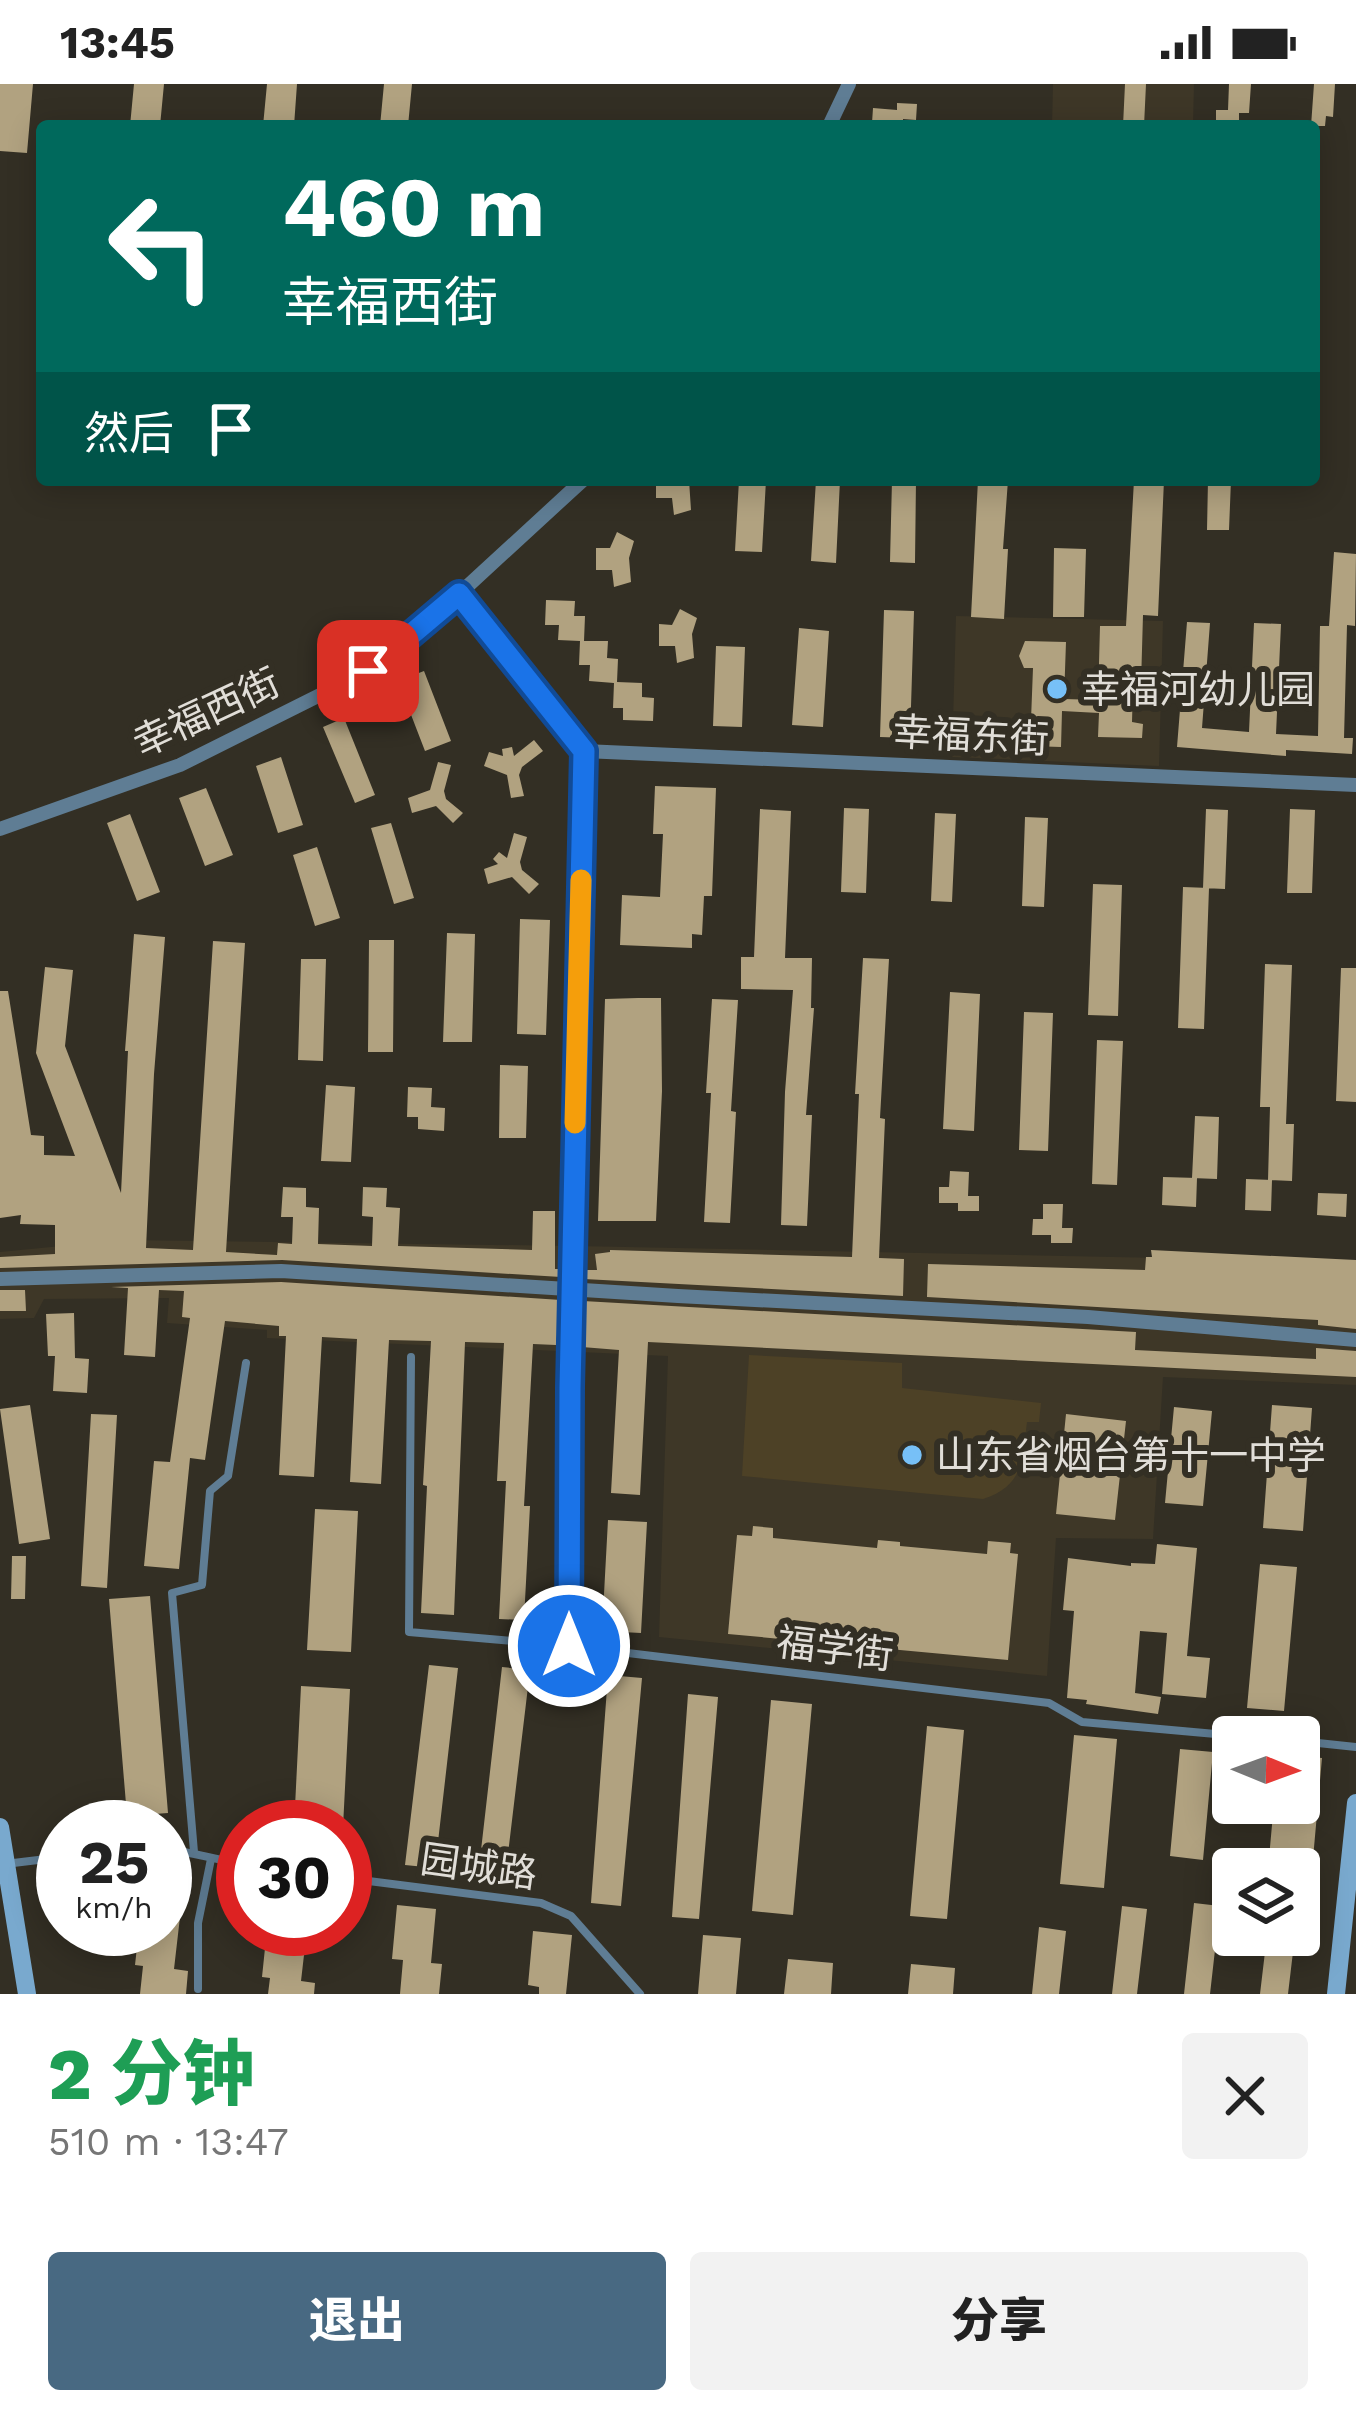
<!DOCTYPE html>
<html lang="zh">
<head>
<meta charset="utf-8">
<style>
	body { margin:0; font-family:"Work Sans","Noto Sans SC",sans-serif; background:#f2f2f2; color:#222; height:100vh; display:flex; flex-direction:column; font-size:45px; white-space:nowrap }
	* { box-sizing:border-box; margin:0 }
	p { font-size:39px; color:#767676 }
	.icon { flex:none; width:66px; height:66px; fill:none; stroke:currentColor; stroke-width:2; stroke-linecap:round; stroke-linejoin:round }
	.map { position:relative; height:1910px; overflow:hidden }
	.drawer { display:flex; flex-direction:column; background:#fff; flex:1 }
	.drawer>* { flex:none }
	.guide { position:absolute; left:36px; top:36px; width:1284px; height:366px; border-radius:12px; box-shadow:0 6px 30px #0003; background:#00695c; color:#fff; overflow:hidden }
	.needle { width:78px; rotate:91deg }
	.controls { position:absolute; left:1212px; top:1632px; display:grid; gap:24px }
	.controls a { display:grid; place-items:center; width:108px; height:108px; border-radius:12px; background:#fff; box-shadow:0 6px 30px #0003; font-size:60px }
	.speed { position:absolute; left:36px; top:1716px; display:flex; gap:24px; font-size:60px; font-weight:700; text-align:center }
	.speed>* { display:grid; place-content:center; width:156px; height:156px; border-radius:50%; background:#fff; box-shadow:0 6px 30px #0003; line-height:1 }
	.speed small { font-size:30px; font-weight:400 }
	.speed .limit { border:18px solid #d22; background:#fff; color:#111 }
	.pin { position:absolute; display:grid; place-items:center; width:102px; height:102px; color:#fff; margin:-51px; border-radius:24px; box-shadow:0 6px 18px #0006 }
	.me { position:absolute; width:132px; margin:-66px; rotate:0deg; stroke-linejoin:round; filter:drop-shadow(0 0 9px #0008) }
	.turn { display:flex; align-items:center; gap:42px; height:252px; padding:0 48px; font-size:54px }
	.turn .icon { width:156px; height:156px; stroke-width:2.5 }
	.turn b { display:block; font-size:84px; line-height:102px }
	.then { display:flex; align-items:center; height:114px; padding:0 48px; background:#0003; gap:24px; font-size:45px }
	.round { display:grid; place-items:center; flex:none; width:126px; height:126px; border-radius:12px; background:#f2f2f2 }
	.summary { display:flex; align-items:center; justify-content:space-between; height:204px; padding:0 48px }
	h1 { font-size:72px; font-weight:800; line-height:90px; color:#1e9e55 }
	.action { display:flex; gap:24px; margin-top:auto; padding:24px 48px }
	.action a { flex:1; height:138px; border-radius:12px; background:#486982; color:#fff; font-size:48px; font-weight:800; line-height:138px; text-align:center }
	.action a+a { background:#f2f2f2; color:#222 }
	.status { display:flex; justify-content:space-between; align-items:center; height:84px; padding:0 60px; background:#fff; direction:ltr }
	.status svg { height:33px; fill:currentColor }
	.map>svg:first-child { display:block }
</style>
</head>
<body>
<div class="status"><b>13:45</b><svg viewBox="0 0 49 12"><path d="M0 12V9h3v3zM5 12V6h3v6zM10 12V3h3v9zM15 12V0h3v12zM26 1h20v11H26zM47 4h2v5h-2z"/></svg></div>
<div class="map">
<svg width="1356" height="1910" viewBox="0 0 1356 1910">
	<rect width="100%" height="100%" fill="#332f24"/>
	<path fill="#3e3727" d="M1053 0H1194L1193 42H1052Z
		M956 532 1163 537 1159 682 952 673Z
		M123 1156 576 1162 1356 1178V1301L1163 1293 1153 1455 1056 1454 1047 1592 659 1553 668 1272 267 1254V1246L167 1239 169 1214 44 1215 34 1234 0 1235V1168Z"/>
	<path fill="#4d4126" d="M749 1271 902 1279V1304L1041 1319 1039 1338H1027C1022 1376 1024 1402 983 1415L742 1392Z"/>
	<path fill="#b1a280" d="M0 0H33L27 69 0 67Z
		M134 0H164L160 42H130Z
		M267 0H297L294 42H263Z
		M384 0H412L408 42H380Z
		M1125 0H1146L1144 42H1123Z
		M1229 0H1251L1249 29H1239V42H1216V26H1228Z
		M1314 0H1335L1333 33 1326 32 1325 42H1311Z
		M897 19 917 20 916 36 903 35V42H877V39H872L873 24 897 26Z
		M656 396H689L691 426 674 431 672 414H656Z
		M739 396H766L762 468 735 467Z
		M816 396H840L836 479 811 477Z
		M892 396H916L915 479 890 478Z
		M978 396H1008L1003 465H1008L1004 535 971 533Z
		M1134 396H1164L1158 532 1143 531 1141 600H1133L1132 638 1143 640 1142 654 1098 653 1099 629 1062 627 1061 663 1030 662 1033 584H1024L1019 572 1025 557 1066 558 1064 615 1098 616 1100 542H1126Z
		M1208 396H1231L1229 446H1207Z
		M617 448 634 457 629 474 631 498 614 503 612 486H596V464H610Z
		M1054 464 1086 465 1084 533H1053Z
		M1334 468 1356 470 1355 542 1347 541 1344 654H1353L1352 670 1286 666V672L1177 663 1187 538 1210 539 1202 644 1249 648 1254 539 1281 540 1276 650 1318 652 1320 542H1329Z
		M546 516 575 517 574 532H585L584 557H608L607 574 618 575 617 598 642 599V613L654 614 653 637 623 636V624H613L614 599 589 597 590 581H579L580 557 558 556 559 541H545Z
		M680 525 697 534 692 550 694 574 677 579 675 562H659V540L672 541Z
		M884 526 914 527 910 654 880 653Z
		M799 544 829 547 823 643 792 641Z
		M716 562 745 563 742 643 713 642Z
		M424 587 451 657 425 667 398 597Z
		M344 634 375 711 355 719 323 643Z
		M534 656 543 667 522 683 519 691 524 712 511 714 507 691 484 682 489 668 503 672 502 665 512 663 514 672Z
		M281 673 303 741 278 749 256 682Z
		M438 678 451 681 444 707 446 715 463 729 453 739 436 722 412 729 408 714 430 706Z
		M655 702 716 704 712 812H704L702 851 692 850V864L620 861 622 811 660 813 663 750H653Z
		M206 704 233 771 205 782 179 714Z
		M844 724 869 725 866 809 841 808Z
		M760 725 791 727 785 874H812L811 924H814L806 1031H812L807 1142 781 1141 785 1008 793 906 741 905V873H754Z
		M1206 725 1228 726 1225 805 1203 804Z
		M1290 725 1315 726 1312 809H1287Z
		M935 729 956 730 952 818 931 817Z
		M130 730 160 808 137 817 107 739Z
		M1025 733 1048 734 1044 823 1022 822Z
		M391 739 414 814 394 820 371 744Z
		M514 749 527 753 520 778 522 786 539 800 529 810 512 793 488 800 484 785 498 780 493 775 499 768 507 774Z
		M317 763 340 834 315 842 293 771Z
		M1093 800 1122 801 1118 932 1088 931Z
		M1183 803 1209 804 1204 945 1178 944Z
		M520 835 550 836 546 951 517 950Z
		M447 849 475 850 472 958H443Z
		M134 850 165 853 154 990 146 1164 193 1166 213 857 245 859 226 1168 277 1171 278 1159 292 1160 293 1133H281L283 1103 306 1104V1123L319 1124 318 1160 372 1162 373 1133 362 1132 363 1103 387 1104 386 1123 400 1124 398 1162 532 1166 533 1127H555V1185H561V1193L282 1176 0 1184V1173L55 1170V1141L20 1140 21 1131 0 1134V907H8L31 1051 44 1052V1071L75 1072 36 969 45 883 73 886 65 962 121 1109 128 967H125Z
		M369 856H394L393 968H368Z
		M863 874 889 875 880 1034 885 1035 879 1174 904 1175 903 1212 584 1195V1186H597L595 1170 610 1168V1166L852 1173 859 1010H855Z
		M301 875H326L323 977 298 976Z
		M1265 880 1292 881 1286 1040H1294L1292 1097 1268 1096 1270 1023H1260Z
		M1341 884H1356V1018L1336 1017Z
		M950 908 980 910 974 1047 943 1045Z
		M638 914H661L662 1007 656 1137H598L605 915Z
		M712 915 738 916 731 1027 736 1028 730 1139 704 1138 711 1009H706Z
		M1024 928 1053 929 1048 1067 1019 1066Z
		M1097 956 1123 957 1117 1101 1092 1100Z
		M500 981 528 982 526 1054H499Z
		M326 1001 355 1003 351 1078 321 1077Z
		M408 1003 432 1004 431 1023 445 1024 444 1047 418 1045V1033H407Z
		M1195 1032 1219 1033 1217 1095 1192 1094Z
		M950 1087 969 1088 968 1112H979V1127H958V1119H939V1103H949Z
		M1163 1093 1197 1094 1196 1123 1162 1121Z
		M1246 1095 1272 1096 1271 1127 1245 1126Z
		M1318 1109 1347 1110 1346 1133 1317 1131Z
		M1043 1120H1063L1062 1144H1073L1072 1159H1051V1151H1032L1033 1135H1043Z
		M1151 1166 1356 1176V1245L1318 1241V1236L927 1213 928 1180 1145 1186 1146 1173H1152Z
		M281 1198 561 1216 556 1261 533 1260 524 1422H530L524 1536 499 1535 506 1397H497L504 1259 465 1258 454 1531 421 1529 427 1402 423 1401 431 1257 389 1256 381 1400 350 1398 357 1255 322 1253 314 1393 279 1391 286 1252H279V1242L225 1237 205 1376 190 1374 179 1485 144 1482 154 1377 170 1378 190 1234 182 1233 184 1207 159 1206 155 1273 124 1271 128 1204 111 1203Z
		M0 1206H25L26 1227H0Z
		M583 1217 1136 1248 1135 1266 1316 1275V1264L1356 1267V1293L648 1258 640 1411 611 1409 619 1266 582 1263Z
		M74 1229 75 1274 89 1275 87 1309 53 1307 55 1272H48L46 1230Z
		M30 1321 50 1455 19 1460 0 1325Z
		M1272 1321 1312 1324 1303 1447 1263 1444Z
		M1174 1323 1212 1327 1203 1422 1165 1419Z
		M91 1330 117 1331 107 1504 81 1502Z
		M1066 1330 1126 1337 1115 1436 1056 1430Z
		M315 1425 358 1427 351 1568 307 1566Z
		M608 1436 647 1438 641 1549 602 1547Z
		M753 1442 773 1444V1454L877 1464 878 1456 900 1458V1462L987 1470 988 1457 1011 1459 1010 1469 1018 1470 1008 1576 728 1550 737 1451 752 1452Z
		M1157 1460 1197 1464 1187 1572 1210 1574 1206 1614 1162 1610 1167 1549 1140 1547 1135 1609 1161 1613 1158 1630 1086 1620 1087 1616 1067 1614 1074 1527 1063 1526 1068 1474 1131 1482V1479L1155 1480Z
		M12 1472H26L25 1515H11Z
		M1260 1480 1297 1483 1284 1627 1247 1624Z
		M150 1512 168 1729 127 1732 109 1515Z
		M429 1581 458 1584 435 1784 405 1781Z
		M502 1583 530 1586 507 1778 480 1775Z
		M608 1591 642 1594 621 1822 591 1819Z
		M301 1602 350 1605 343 1743H294Z
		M688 1610 718 1613 699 1835 672 1833Z
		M771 1616 812 1620 793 1831 752 1827Z
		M927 1642 964 1646 947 1835 910 1832Z
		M1074 1651 1117 1655 1104 1804 1060 1800Z
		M1180 1665 1213 1668 1203 1776 1170 1772Z
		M1299 1672 1322 1674 1311 1797 1299 1796V1785H1268L1274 1719H1299Z
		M165 1805 183 1807 174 1885 188 1887 186 1910H140L143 1882 135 1881 139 1845H165Z
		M1194 1819 1220 1822 1210 1910H1184Z
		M397 1821 436 1825 431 1879 442 1880 439 1910H400L403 1876 392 1875Z
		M1122 1822 1147 1825 1137 1910H1112Z
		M1039 1843 1066 1847 1059 1910H1032Z
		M267 1845H307L301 1897 315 1899 314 1910H268L270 1894 262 1893Z
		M533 1847 572 1851 566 1910H539V1903L528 1901Z
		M703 1851 741 1854 736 1910H698Z
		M1267 1851H1295L1288 1910H1260Z
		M788 1875 833 1879 831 1910H784Z
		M911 1880 955 1884 953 1910H908Z"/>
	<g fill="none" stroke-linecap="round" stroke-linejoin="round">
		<path stroke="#5f7d94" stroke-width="8" d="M411 1273 409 1548 569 1562 1049 1619 1082 1638 1249 1653
			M1299 1657 1356 1663
			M165 1765C192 1768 216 1776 243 1780
			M194 1768 172 1509 202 1501 210 1407 228 1392 246 1279
			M5 1780 63 1773
			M345 1794 541 1819 571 1832 640 1910
			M198 1905V1839L211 1775"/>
		<path stroke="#5f7d94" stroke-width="14" d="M829 42 849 0
			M459 510 584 667 570 1304 569 1562
			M584 667 1356 701
			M0 745 180 681 368 587 459 510 583 396
			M0 1195 281 1187 678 1212 1088 1233 1356 1256"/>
		<path stroke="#79a9ce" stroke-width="18" d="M0 1743 27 1910
			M1336 1910 1356 1719"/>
	</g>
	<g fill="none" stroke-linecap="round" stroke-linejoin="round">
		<defs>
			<path id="route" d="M368 587 459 510 584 667 570 1304 569 1562"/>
		</defs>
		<use href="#route" stroke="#114b97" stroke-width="30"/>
		<use href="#route" stroke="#1a73e8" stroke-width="21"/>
		<path stroke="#f59e0b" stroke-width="21" d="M575 1039 581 796"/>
	</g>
	<g fill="#77c0f7" stroke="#332f24" stroke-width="4.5">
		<circle cx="1057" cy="605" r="12"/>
		<circle cx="912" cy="1371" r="12"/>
	</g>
	<g text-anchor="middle" stroke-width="12" stroke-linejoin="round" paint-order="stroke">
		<g font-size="39" fill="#e1ded8" stroke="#332f24" text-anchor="start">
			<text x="1081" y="619">幸福河幼儿园</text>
			<text x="936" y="1385">山东省烟台第十一中学</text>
		</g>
		<g font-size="39" fill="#e1ded8" stroke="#332f24">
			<text transform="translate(206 628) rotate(-25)" y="14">幸福西街</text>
			<text transform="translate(971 651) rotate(3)" y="14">幸福东街</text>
			<text transform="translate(835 1564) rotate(7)" y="14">福学街</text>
			<text transform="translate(479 1782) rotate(8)" y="14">园城路</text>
		</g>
	</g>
</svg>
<div class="controls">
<a><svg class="needle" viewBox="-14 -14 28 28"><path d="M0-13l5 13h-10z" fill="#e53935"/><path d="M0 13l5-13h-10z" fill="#767676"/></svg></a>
<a><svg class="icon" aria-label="layers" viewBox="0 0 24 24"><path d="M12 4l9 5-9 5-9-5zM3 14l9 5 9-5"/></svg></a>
</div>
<div class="speed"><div>25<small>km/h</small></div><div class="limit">30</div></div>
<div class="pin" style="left:368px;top:587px;background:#d93025"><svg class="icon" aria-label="arrive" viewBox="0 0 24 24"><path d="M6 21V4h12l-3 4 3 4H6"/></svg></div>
<svg class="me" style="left:569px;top:1562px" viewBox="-20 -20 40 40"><circle r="17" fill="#1a73e8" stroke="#fff" stroke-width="3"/><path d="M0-11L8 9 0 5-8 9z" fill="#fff"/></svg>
<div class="guide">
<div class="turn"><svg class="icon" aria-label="left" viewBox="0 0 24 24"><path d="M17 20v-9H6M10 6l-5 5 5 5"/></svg><div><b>460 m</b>幸福西街</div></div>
<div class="then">然后<svg class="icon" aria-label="arrive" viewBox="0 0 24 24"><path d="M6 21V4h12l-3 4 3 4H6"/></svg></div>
</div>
</div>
<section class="drawer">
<div class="summary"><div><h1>2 分钟</h1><p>510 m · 13:47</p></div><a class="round"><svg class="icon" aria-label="close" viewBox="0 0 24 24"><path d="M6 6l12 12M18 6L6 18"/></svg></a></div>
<div class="action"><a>退出</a><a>分享</a></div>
</section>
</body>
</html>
